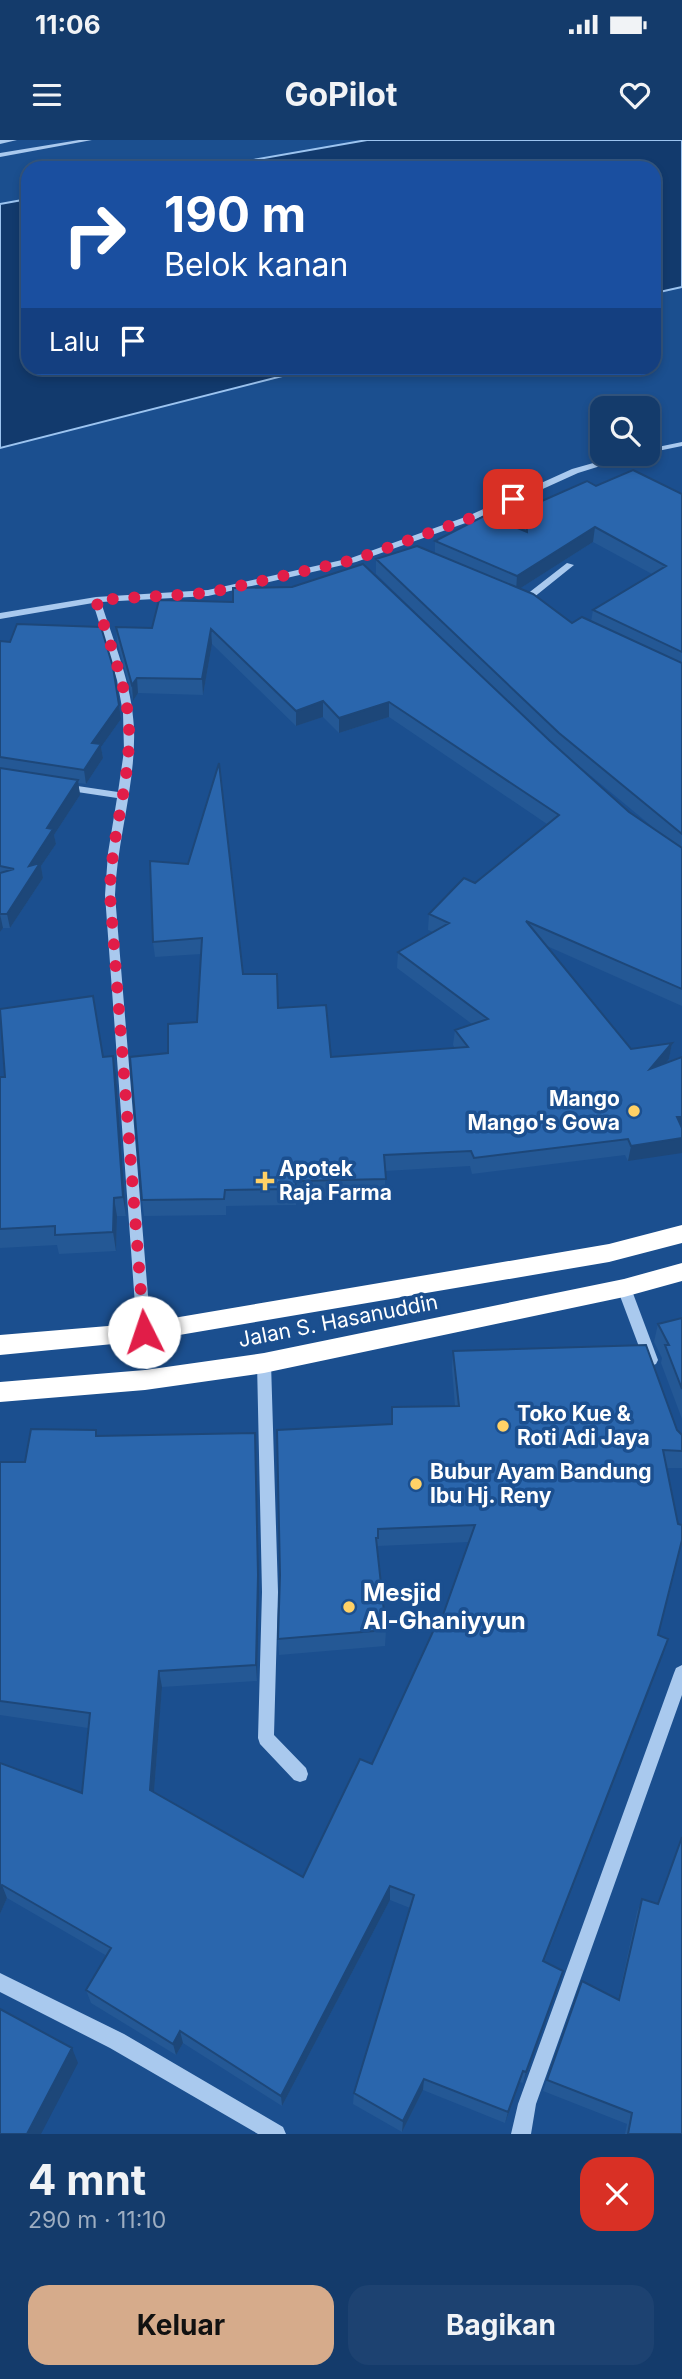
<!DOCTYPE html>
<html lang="id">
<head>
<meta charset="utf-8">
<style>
	body { margin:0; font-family:Inter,sans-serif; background:#1d4271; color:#f1f3f6; height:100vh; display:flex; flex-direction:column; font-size:26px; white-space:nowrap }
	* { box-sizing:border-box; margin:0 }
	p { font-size:23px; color:#9dadc1 }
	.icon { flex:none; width:38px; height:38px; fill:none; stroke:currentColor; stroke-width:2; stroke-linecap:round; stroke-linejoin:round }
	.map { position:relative; height:1994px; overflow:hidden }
	.details { display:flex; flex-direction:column; background:#143b6b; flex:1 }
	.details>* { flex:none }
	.banner { position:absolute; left:21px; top:21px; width:640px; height:214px; border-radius:21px; box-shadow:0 4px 10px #0003,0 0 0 2px #33557e; background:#1a4fa0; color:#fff; overflow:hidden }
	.controls { position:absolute; left:590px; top:256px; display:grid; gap:14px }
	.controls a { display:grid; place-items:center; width:70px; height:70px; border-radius:14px; background:#143b6b; box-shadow:0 4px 10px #0003,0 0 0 2px #33557e; font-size:35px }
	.pin { position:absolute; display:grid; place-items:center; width:60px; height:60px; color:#fff; margin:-30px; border-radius:14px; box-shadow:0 4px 10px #0006 }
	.me { position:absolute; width:77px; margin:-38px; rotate:356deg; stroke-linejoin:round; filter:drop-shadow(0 0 5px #0008) }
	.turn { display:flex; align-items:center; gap:24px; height:147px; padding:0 28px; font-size:32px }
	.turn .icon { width:91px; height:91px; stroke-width:2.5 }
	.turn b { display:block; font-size:49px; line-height:60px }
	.then { display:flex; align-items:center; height:66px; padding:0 28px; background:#0003; gap:14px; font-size:26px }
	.round { display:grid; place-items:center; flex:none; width:74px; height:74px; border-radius:21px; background:#1d4271 }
	.overview { display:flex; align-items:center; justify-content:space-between; height:119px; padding:0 28px }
	h1 { font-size:42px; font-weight:700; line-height:52px }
	.cta { display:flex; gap:14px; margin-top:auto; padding:14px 28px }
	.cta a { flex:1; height:80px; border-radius:21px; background:#d6ab8b; color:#111; font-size:28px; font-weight:700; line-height:80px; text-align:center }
	.cta a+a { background:#1d4271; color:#f1f3f6 }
	.status { display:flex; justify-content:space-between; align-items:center; height:49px; padding:0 35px; background:#143b6b; direction:ltr }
	.status svg { height:19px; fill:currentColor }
	header { display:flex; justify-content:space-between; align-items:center; height:91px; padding:0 28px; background:#143b6b; font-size:32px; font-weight:700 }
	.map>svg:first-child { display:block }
</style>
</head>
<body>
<div class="status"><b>11:06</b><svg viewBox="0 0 49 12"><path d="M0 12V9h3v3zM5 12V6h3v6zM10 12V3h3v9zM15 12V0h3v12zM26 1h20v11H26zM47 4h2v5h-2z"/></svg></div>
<header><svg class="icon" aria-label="menu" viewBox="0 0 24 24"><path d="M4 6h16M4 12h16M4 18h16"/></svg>GoPilot<svg class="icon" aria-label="heart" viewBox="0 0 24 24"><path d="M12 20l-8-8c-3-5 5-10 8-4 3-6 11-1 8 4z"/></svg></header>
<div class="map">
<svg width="682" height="1994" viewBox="0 0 682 1994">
	<rect width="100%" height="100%" fill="#1b4f8f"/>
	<path fill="#123a6d" stroke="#9cc4f0" stroke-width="2" d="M367 0H682V147L655 153 654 28H207Z
		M28 59V228H340L302 231 0 308V64Z"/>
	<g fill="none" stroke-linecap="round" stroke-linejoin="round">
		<path fill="#a9c9ee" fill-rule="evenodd" d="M0 0H17L0 4Z
			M79 0H92L0 17V13Z
			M682 302V306L648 313V309Z
			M629 313H642L578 333 474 380 356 422 208 456 101 462C114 503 132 544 134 588 136 644 117 699 115 755L151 1192 149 1196 144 1198 139 1196 137 1192 105 755 108 713 117 658 64 650 59 647 64 644 118 652 124 611 123 573 117 540 93 463 0 479V473L96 457 208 450 351 418 468 376 572 329Z
			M567 423 574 425 528 462H522V458Z
			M624 1143 629 1144 631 1148 658 1220 656 1224 651 1226 646 1224 644 1220 617 1148 619 1144Z
			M264 1217 269 1219 271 1223 278 1452 274 1595 306 1628 308 1634 306 1640 300 1642 294 1640 260 1604 258 1598 262 1452 257 1223 259 1219Z
			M682 1525V1555L536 1964 531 1994H511L518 1964 674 1533 676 1528Z
			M0 1833 124 1894 283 1987 286 1994H258L110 1908 0 1852Z"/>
		<path fill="#fff" fill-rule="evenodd" d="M682 1085V1103L609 1122 144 1201 0 1215V1195L144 1183 609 1104Z
			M682 1123V1141L624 1157 264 1233 145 1250 0 1262V1242L145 1230 264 1213 624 1139Z"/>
	</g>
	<path fill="#245895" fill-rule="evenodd" d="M596 346 682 354V866L547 806 631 909 672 903 669 919 665 923 628 1021 625 1015 472 1034 470 1026 385 1031V1055L296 1057V1065L226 1066V1075L144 1076 142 1060 168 913 197 882 201 814 155 817 153 802 150 721 243 834 331 917 455 908 453 905 455 890 472 884 397 828 398 812 433 792 428 790 429 774 475 743 547 684 389 577 339 593 323 577 296 586 212 504 203 555 138 553 133 561 117 502 116 487 152 488 159 460 550 602 376 434V419L435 413V401L525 391 524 375 525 361H542ZM593 402 652 434 593 470 591 482 572 483 519 449ZM567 616 655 689 629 672Z
		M0 501 119 565 121 579 101 607 103 618 86 644 78 643 80 655 54 695 56 704 41 726 43 738 10 788H3L0 792Z
		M113 916 116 935 126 1076H117L116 1111 59 1114 57 1105 0 1108V937Z
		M682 1178V1279L661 1223 662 1218 654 1202 658 1184Z
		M453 1211 682 1311V1328H667L658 1495 668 1499 663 1515 544 1822 563 1831 523 1943 520 1942 505 1983 423 1950 402 1992 353 1964 354 1953 410 1768 390 1760 282 1966 183 1903 176 1915 91 1863 86 1850 107 1816 7 1758 0 1774V1623L82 1653 88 1588 0 1575V1322H25L97 1296 256 1310 259 1452 257 1541 162 1547 154 1652 303 1737 372 1624 439 1486 469 1402 378 1406V1415L386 1490 385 1506 279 1515 278 1499 391 1284 392 1267 455 1266 452 1229Z
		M642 1759 657 1764 682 1994H625L627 1984 543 1951 582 1841 618 1859 637 1772Z"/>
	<path fill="#1d4779" d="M595 387 593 402 516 451 517 436Z
		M211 489 212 504 203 555 202 539Z
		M137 538 138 553 133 561 132 545Z
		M323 561V577L296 586V571Z
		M389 562V577L339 593V578Z
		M119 565 121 579 101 607 103 618 86 644 84 630 92 603Z
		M78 640 80 655 54 695 56 704 41 726 43 738 10 788 7 774 29 726 47 688Z
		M0 774 3 788 0 792Z
		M672 903 669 919 647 945 650 929Z
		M113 916 116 935 126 1076 123 1057Z
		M677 977H682V992Z
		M682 998V1013L628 1021 631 1006Z
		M114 1058 117 1076 116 1111 113 1092Z
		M255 1293 259 1452 257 1541 256 1525Z
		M668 1499 663 1515 539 1834 543 1821Z
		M159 1531 162 1547 153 1665 150 1650Z
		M2 1745 7 1758 0 1774V1748Z
		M390 1746V1760L282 1966 281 1956Z
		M563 1831 559 1844 523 1943 526 1932Z
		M180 1891 183 1903 176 1915 173 1904Z
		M72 1908 78 1923 41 1994H27Z
		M523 1931 520 1942 505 1983 508 1972Z
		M424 1939 423 1950 402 1992 403 1981Z"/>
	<path fill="#2a66ad" stroke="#1d4779" stroke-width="2" d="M633 330 682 354V512L593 470 666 426 595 387 517 436 435 401 486 375 527 392 525 361H542L587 341 596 346Z
		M417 406 533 454 572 483 582 477 682 523V694L559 593 376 419Z
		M363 424 550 601 629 672 682 708V849L526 781 631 909 672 903 650 929 682 917V977H677L682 988V998L631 1006 628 999 474 1018 471 1011 384 1015 386 1039 296 1041 295 1049 225 1050 224 1059 142 1060 130 917 168 913V884L197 882 202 798 153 802 150 721 188 724 219 623 243 834H277L278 868 326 865 331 917 468 907 455 890 488 879 398 812 449 783 429 774 464 738 475 743 559 675 389 562 339 578 323 561 296 571 211 489 202 539 137 538 132 545 116 487 152 488 159 460 233 462V448L292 447Z
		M17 484 101 487 113 527 119 565 92 603 101 604 84 630 0 617V501L10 502Z
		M0 628 78 640 47 688 53 689 29 726 40 723 7 774H0V733L14 729 0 726Z
		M93 856 103 917 113 916 123 1057 114 1058 113 1092 55 1095V1086L0 1089V937H5L0 869Z
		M682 1178V1249L665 1205H669L658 1184Z
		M646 1205 677 1290 682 1295V1311L663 1310 678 1384 682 1385V1400L658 1495 668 1499 543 1821 563 1831 526 1932 523 1931 508 1972 424 1939 403 1981 354 1953 414 1755 390 1746 281 1956 180 1891 173 1904 86 1850 111 1808 2 1745 0 1748V1623L82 1653 90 1573 0 1561V1322H25L31 1289 96 1290V1296L255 1293 258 1435 256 1525 159 1531 150 1650 303 1737 360 1619 372 1624 436 1485 439 1486 475 1385 378 1389V1398H376L386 1490 278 1499 280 1435 277 1290 392 1284V1267L459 1266 453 1211Z
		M682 1697V1994H628L632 1973 547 1940 582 1841 619 1860 642 1759 658 1764Z
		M0 1869 72 1908 27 1994H0Z"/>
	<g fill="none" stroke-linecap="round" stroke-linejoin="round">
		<path stroke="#e11d48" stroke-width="12" stroke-dasharray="0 21.6" d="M144 1192 110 755C110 699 130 646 129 590 128 546 108 501 96 460L208 453 353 420 471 378 513 359"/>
	</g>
	<g fill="#ffd166" stroke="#1b4f8f" stroke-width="2.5">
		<circle cx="634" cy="971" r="7"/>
		<path d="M261.5 1030.5h7v7h7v7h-7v7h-7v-7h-7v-7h7z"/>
		<circle cx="503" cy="1286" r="7"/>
		<circle cx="416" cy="1344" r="7"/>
		<circle cx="349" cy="1467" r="7"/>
	</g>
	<g text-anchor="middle" stroke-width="7" stroke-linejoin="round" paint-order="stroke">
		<g font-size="21" font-weight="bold" fill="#fff" stroke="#1b4f8f" text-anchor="start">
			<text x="620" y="966" text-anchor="end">Mango<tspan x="620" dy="24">Mango's Gowa</tspan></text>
			<text x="279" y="1036">Apotek<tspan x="279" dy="24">Raja Farma</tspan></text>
			<text x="517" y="1281">Toko Kue &amp;<tspan x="517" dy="24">Roti Adi Jaya</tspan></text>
			<text x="430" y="1339">Bubur Ayam Bandung<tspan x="430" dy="24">Ibu Hj. Reny</tspan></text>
		</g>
		<g font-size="21" fill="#fff" stroke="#1b4f8f">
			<text transform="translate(338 1181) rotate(-11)" y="7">Jalan S. Hasanuddin</text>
		</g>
		<g font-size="24" font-weight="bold" fill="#fff" stroke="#1b4f8f" text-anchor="start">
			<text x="363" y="1461">Mesjid<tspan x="363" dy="28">Al-Ghaniyyun</tspan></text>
		</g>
	</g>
</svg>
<div class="controls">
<a><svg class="icon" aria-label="search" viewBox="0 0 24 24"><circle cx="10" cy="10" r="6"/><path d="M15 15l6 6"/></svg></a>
</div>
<div class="pin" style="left:513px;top:359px;background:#d93025"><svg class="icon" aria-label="arrive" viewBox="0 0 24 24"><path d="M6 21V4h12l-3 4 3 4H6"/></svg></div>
<svg class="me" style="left:144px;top:1192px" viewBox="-20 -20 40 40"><circle r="19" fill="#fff"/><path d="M0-13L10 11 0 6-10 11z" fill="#e11d48"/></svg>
<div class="banner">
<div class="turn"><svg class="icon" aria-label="right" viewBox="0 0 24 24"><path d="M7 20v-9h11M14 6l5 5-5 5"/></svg><div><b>190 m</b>Belok kanan</div></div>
<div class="then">Lalu<svg class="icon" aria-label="arrive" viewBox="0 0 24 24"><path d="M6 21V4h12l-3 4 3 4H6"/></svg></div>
</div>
</div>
<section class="details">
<div class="overview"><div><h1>4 mnt</h1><p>290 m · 11:10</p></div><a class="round" style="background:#d93025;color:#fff"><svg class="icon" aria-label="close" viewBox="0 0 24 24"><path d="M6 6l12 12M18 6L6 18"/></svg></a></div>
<div class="cta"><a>Keluar</a><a>Bagikan</a></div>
</section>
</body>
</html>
